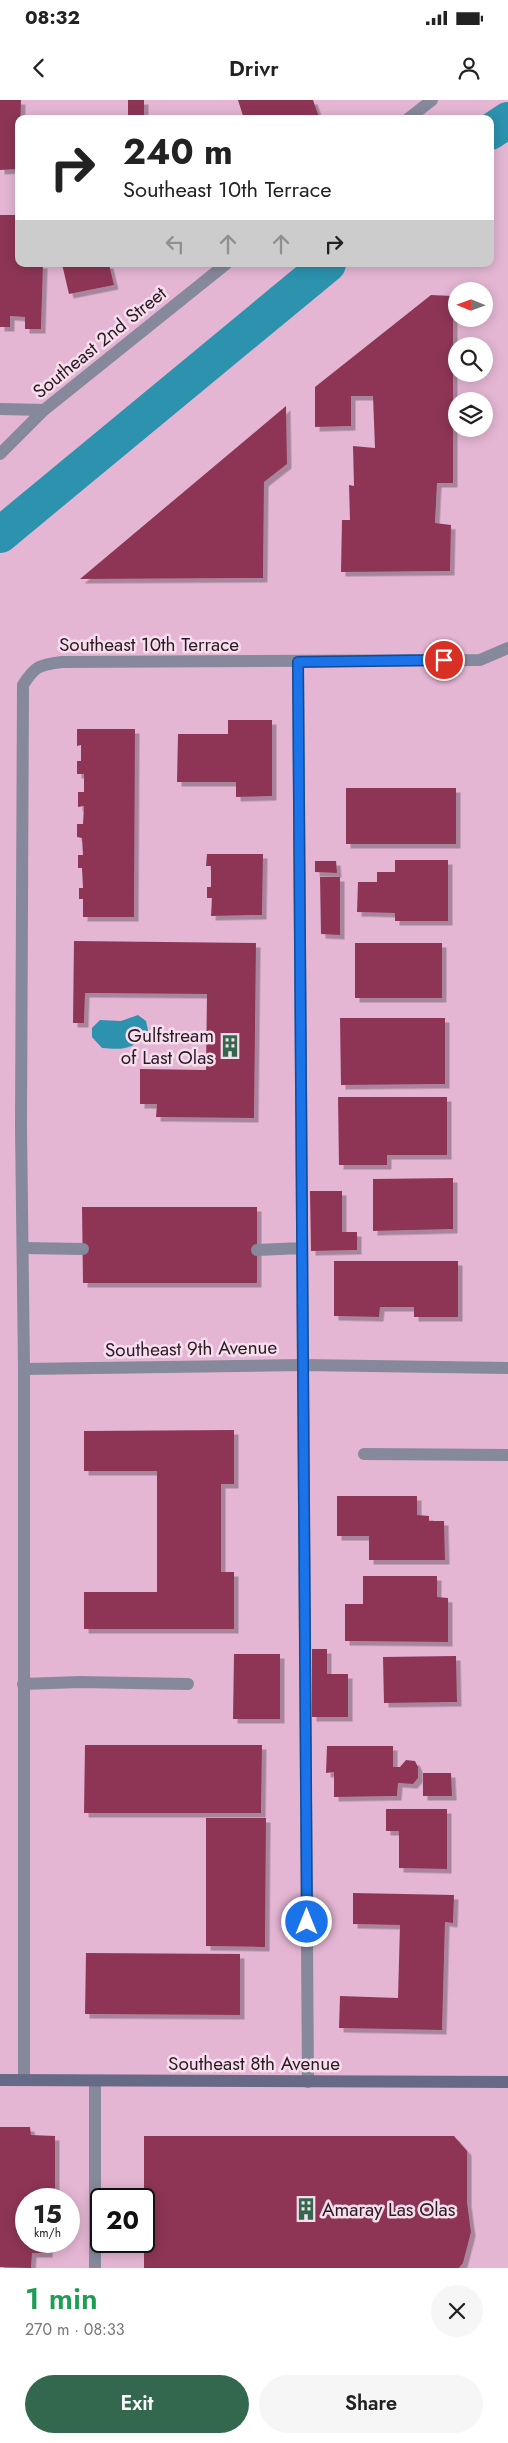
<!DOCTYPE html>
<html lang="en">
<head>
<meta charset="utf-8">
<style>
	body { margin:0; font-family:Jost,sans-serif; background:#f6f6f6; color:#222; height:100vh; display:flex; flex-direction:column; font-size:19px; white-space:nowrap }
	* { box-sizing:border-box; margin:0 }
	p { font-size:16px; color:#767676 }
	.icon { flex:none; width:28px; height:28px; fill:none; stroke:currentColor; stroke-width:2; stroke-linecap:round; stroke-linejoin:round }
	.map { position:relative; height:2168px; overflow:hidden }
	.drawer { display:flex; flex-direction:column; background:#fff; flex:1 }
	.drawer>* { flex:none }
	.guide { position:absolute; left:15px; top:15px; width:479px; height:152px; border-radius:10px; box-shadow:0 2px 12px #0003; background:#fff; color:#222; overflow:hidden }
	.needle { width:32px; rotate:271deg }
	.buttons { position:absolute; left:448px; top:182px; display:grid; gap:10px }
	.buttons a { display:grid; place-items:center; width:45px; height:45px; border-radius:50%; background:#fff; box-shadow:0 2px 12px #0003; font-size:25px }
	.speed { position:absolute; left:15px; top:2088px; display:flex; gap:10px; font-size:25px; font-weight:700; text-align:center }
	.speed>* { display:grid; place-content:center; width:65px; height:65px; border-radius:50%; background:#fff; box-shadow:0 2px 12px #0003; line-height:1 }
	.speed small { font-size:12px; font-weight:400 }
	.speed .limit { border:2px solid #111; border-radius:8px; background:#fff; color:#111 }
	.pin { position:absolute; display:grid; place-items:center; width:42px; height:42px; color:#fff; margin:-21px; border:2px solid #fff; border-radius:50%; box-shadow:0 1px 5px #0007 }
	.me { position:absolute; width:55px; margin:-28px; rotate:0deg; stroke-linejoin:round; filter:drop-shadow(0 0 4px #0008) }
	.turn { display:flex; align-items:center; gap:18px; height:105px; padding:0 25px; font-size:22px }
	.turn .icon { width:65px; height:65px; stroke-width:2.5 }
	.turn b { display:block; font-size:35px; line-height:42px }
	.lanes { display:flex; align-items:center; height:48px; padding:0 25px; background:#0003; justify-content:center; gap:25px; direction:ltr }
	.lanes .off { opacity:.35 }
	.round { display:grid; place-items:center; flex:none; width:52px; height:52px; border-radius:26px; background:#f6f6f6 }
	.headline { display:flex; align-items:center; justify-content:space-between; height:85px; padding:0 25px }
	h1 { font-size:30px; font-weight:600; line-height:38px; color:#1e9e55 }
	.action { display:flex; gap:10px; margin-top:auto; padding:10px 25px }
	.action a { flex:1; height:58px; border-radius:30px; background:#33684e; color:#fff; font-size:20px; font-weight:600; line-height:58px; text-align:center }
	.action a+a { background:#f6f6f6; color:#222 }
	.status { display:flex; justify-content:space-between; align-items:center; height:35px; padding:0 25px; background:#fff; direction:ltr }
	.status svg { height:14px; fill:currentColor }
	header { display:flex; justify-content:space-between; align-items:center; height:65px; padding:0 25px; background:#fff; font-size:22px; font-weight:600 }
	.map>svg:first-child { display:block }
</style>
</head>
<body>
<div class="status"><b>08:32</b><svg viewBox="0 0 49 12"><path d="M0 12V9h3v3zM5 12V6h3v6zM10 12V3h3v9zM15 12V0h3v12zM26 1h20v11H26zM47 4h2v5h-2z"/></svg></div>
<header><svg class="icon" aria-label="back" viewBox="0 0 24 24"><path d="M15 5l-7 7 7 7"/></svg>Drivr<svg class="icon" aria-label="person" viewBox="0 0 24 24"><circle cx="12" cy="8" r="4"/><path d="M4 21q1-7 8-7t8 7"/></svg></header>
<div class="map">
<svg width="508" height="2168" viewBox="0 0 508 2168">
	<defs>
		<filter id="shadow"><feDropShadow dx="4.5" dy="4.5" stdDeviation="0" flood-color="#0004"/></filter>
	</defs>
	<rect width="100%" height="100%" fill="#e4b6d3"/>
	<path fill="#2c92ae" d="M138 915 146 921 149 935C130 949 125 950 102 948L92 937V928L100 920 121 921Z"/>
	<g fill="none" stroke-linecap="round" stroke-linejoin="round">
		<path stroke="#2c92ae" stroke-width="36" d="M490 32 508 20
			M0 435 328 164"/>
	</g>
	<path fill="#8e3656" filter="url(#shadow)" d="M0 0H21L19 69 0 70Z
		M128 0H144V19H128Z
		M238 0H313L319 17 314 19H244Z
		M0 115H16L15 132H19V164H43L41 229H25V217L10 216V227H0Z
		M62 164H109L114 185 69 194Z
		M431 195 453 196V383H437L435 423 451 425 450 471 341 472 342 420H350L349 385 354 386 353 346 375 348 373 296H351V326L315 327V287Z
		M286 306 287 364 264 382 263 478 80 479Z
		M228 620H272V696L236 697V682H177L178 634H228Z
		M77 629H135L134 817H83V799H79V788H83L82 768H78V755H83L82 738 77 737V724H83L84 706 78 707V692H84V674H77V661H81V645L77 646Z
		M346 688H456V744H346Z
		M207 754H263L262 815 211 816 212 798H207V787H211V766H206Z
		M395 760H448V821H395V813L357 812 358 782H377V772H395Z
		M315 761H336L337 773 315 772Z
		M320 777H340V835L321 834Z
		M74 841 256 843 254 1018 156 1017 157 1004H140V969L206 970 207 894 85 893 84 923H73Z
		M355 843H442V898H355Z
		M340 918H445V984L341 985Z
		M338 997H447V1055H387V1065H339Z
		M453 1078V1129L373 1131V1079Z
		M310 1091H342V1132H357V1150L311 1151Z
		M82 1107H257V1183H83Z
		M334 1161H458V1217H414V1207H380L379 1217 334 1216Z
		M234 1330V1384H221V1472H234V1529H84V1492H157V1371H84V1331Z
		M337 1396H417V1415L429 1416V1421H444L445 1460H369V1436H337Z
		M363 1476H437V1497L448 1498V1542L345 1541V1504H363Z
		M312 1549H327V1574H348V1617H312Z
		M234 1554H280V1619H233Z
		M456 1556 457 1602 384 1603 383 1557Z
		M85 1645H262L261 1713H84Z
		M327 1646H393V1667H400L406 1660 415 1661 418 1667V1678L413 1684 398 1683 397 1696 334 1697V1672L326 1673Z
		M423 1673H451L452 1696H423Z
		M386 1709H447V1769L399 1768V1731H386Z
		M206 1718H266L265 1847 206 1846Z
		M353 1793 454 1795 453 1823 445 1822 442 1930 339 1928 340 1896 398 1898 400 1825 353 1824Z
		M86 1853 240 1854V1915L85 1914Z
		M0 2027H30L31 2035 55 2036V2099H26V2141H49L48 2153H32L31 2168 0 2167Z
		M144 2036H454L467 2051V2102L471 2132 463 2163 459 2168H144Z"/>
	<g fill="none" stroke-linecap="round" stroke-linejoin="round">
		<path stroke="#86889c" stroke-width="12" d="M298 562 308 1982
			M23 1148 83 1149
			M257 1150 302 1148
			M364 1354 508 1355
			M23 1584 80 1582 188 1584"/>
		<path stroke="#86889c" stroke-width="12" d="M408 19 432 0
			M0 309 44 310
			M0 354 44 310 226 164
			M24 1269 302 1265 508 1268
			M24 1980V1269L21 1026 23 585C35 566 39 565 62 562L480 560 508 548
			M95 2168V1982"/>
		<path stroke="#676a86" stroke-width="12" d="M0 1980 508 1982"/>
	</g>
	<g fill="none" stroke-linecap="round" stroke-linejoin="round">
		<defs>
			<path id="route" d="M307 1822 298 562 444 560"/>
		</defs>
		<use href="#route" stroke="#114b97" stroke-width="12"/>
		<use href="#route" stroke="#1a73e8" stroke-width="9"/>
	</g>
	<defs>
		<symbol id="building-bare" viewBox="-9 -9 18 18"><path d="M-4-6H4V6H1V3H-1V6H-4ZM-2.5-4.3h1.7v1.8h-1.7ZM.8-4.3h1.7v1.8H.8ZM-2.5-1h1.7V.8h-1.7ZM.8-1h1.7V.8H.8Z" fill="#33684e" stroke="#f6deed" stroke-width="2.5" paint-order="stroke"/></symbol>
	</defs>
	<g fill-rule="evenodd">
		<use href="#building-bare" x="214" y="930" width="32" height="32"/>
		<use href="#building-bare" x="290" y="2093" width="32" height="32"/>
	</g>
	<g text-anchor="middle" stroke-width="5" stroke-linejoin="round" paint-order="stroke">
		<g font-size="19" fill="#2b1a25" stroke="#f6deed">
			<text transform="translate(99 242) rotate(-39)" y="7">Southeast 2nd Street</text>
			<text x="149" y="551">Southeast 10th Terrace</text>
			<text transform="translate(191 1248) rotate(-1)" y="7">Southeast 9th Avenue</text>
			<text x="254" y="1970">Southeast 8th Avenue</text>
		</g>
		<g font-size="19" fill="#2b1a25" stroke="#f6deed" text-anchor="end">
			<text x="214" y="942">Gulfstream<tspan x="214" dy="22">of Last Olas</tspan></text>
			<text x="322" y="2116" text-anchor="start">Amaray Las Olas</text>
		</g>
	</g>
</svg>
<div class="buttons">
<a><svg class="needle" viewBox="-14 -14 28 28"><path d="M0-13l5 13h-10z" fill="#e53935"/><path d="M0 13l5-13h-10z" fill="#767676"/></svg></a>
<a><svg class="icon" aria-label="search" viewBox="0 0 24 24"><circle cx="10" cy="10" r="6"/><path d="M15 15l6 6"/></svg></a>
<a><svg class="icon" aria-label="layers" viewBox="0 0 24 24"><path d="M12 4l9 5-9 5-9-5zM3 14l9 5 9-5"/></svg></a>
</div>
<div class="speed"><div>15<small>km/h</small></div><div class="limit">20</div></div>
<div class="pin" style="left:444px;top:560px;background:#d93025"><svg class="icon" aria-label="arrive" viewBox="0 0 24 24"><path d="M6 21V4h12l-3 4 3 4H6"/></svg></div>
<svg class="me" style="left:307px;top:1822px" viewBox="-20 -20 40 40"><circle r="17" fill="#1a73e8" stroke="#fff" stroke-width="3"/><path d="M0-11L8 9 0 5-8 9z" fill="#fff"/></svg>
<div class="guide">
<div class="turn"><svg class="icon" aria-label="right" viewBox="0 0 24 24"><path d="M7 20v-9h11M14 6l5 5-5 5"/></svg><div><b>240 m</b>Southeast 10th Terrace</div></div>
<div class="lanes"><svg class="icon off" aria-label="left" viewBox="0 0 24 24"><path d="M17 20v-9H6M10 6l-5 5 5 5"/></svg><svg class="icon off" aria-label="ahead" viewBox="0 0 24 24"><path d="M12 20V5M6 11l6-6 6 6"/></svg><svg class="icon off" aria-label="ahead" viewBox="0 0 24 24"><path d="M12 20V5M6 11l6-6 6 6"/></svg><svg class="icon" aria-label="right" viewBox="0 0 24 24"><path d="M7 20v-9h11M14 6l5 5-5 5"/></svg></div>
</div>
</div>
<section class="drawer">
<div class="headline"><div><h1>1 min</h1><p>270 m · 08:33</p></div><a class="round"><svg class="icon" aria-label="close" viewBox="0 0 24 24"><path d="M6 6l12 12M18 6L6 18"/></svg></a></div>
<div class="action"><a>Exit</a><a>Share</a></div>
</section>
</body>
</html>
